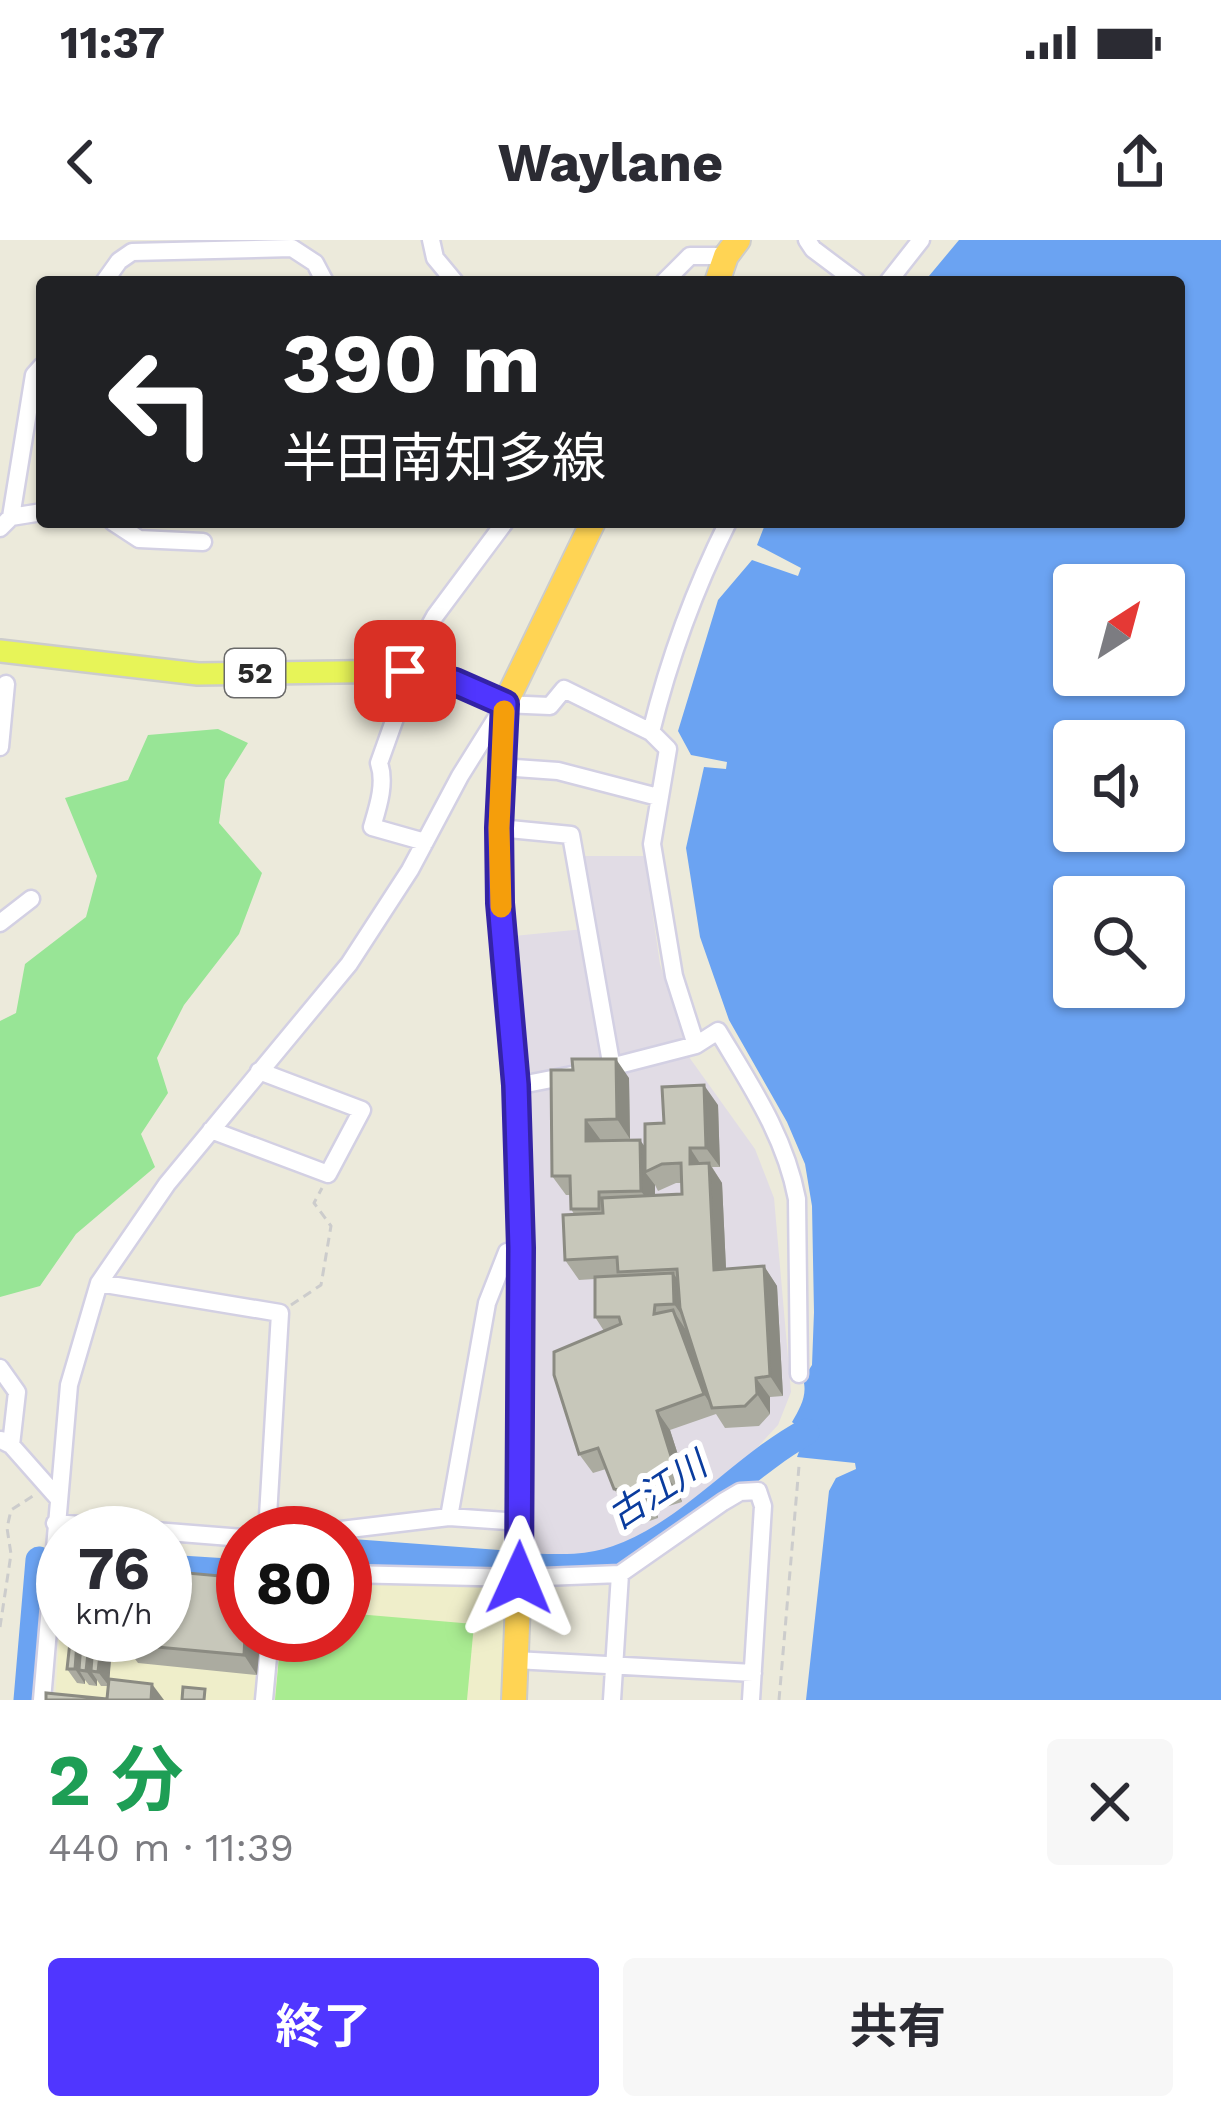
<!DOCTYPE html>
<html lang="ja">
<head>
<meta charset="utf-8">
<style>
	body { margin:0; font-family:"Work Sans","Noto Sans JP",sans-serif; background:#f7f7f7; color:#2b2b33; height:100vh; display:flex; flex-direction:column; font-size:45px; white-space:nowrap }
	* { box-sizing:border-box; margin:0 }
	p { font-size:39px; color:#7c7c81 }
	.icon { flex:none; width:66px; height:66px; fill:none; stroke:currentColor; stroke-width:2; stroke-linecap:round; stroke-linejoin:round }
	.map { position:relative; height:1460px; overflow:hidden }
	.side { display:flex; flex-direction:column; background:#fff; flex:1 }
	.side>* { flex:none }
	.banner { position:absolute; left:36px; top:36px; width:1149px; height:252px; border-radius:12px; box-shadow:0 3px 9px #0004; background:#202124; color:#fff; overflow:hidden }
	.needle { width:78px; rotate:36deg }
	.controls { position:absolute; left:1053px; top:324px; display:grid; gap:24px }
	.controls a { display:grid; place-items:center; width:132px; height:132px; border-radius:12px; background:#fff; box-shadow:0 3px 9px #0004; font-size:60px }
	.speed { position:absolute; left:36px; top:1266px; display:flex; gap:24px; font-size:60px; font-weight:700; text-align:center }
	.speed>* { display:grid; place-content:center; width:156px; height:156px; border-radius:50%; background:#fff; box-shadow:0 3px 9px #0004; line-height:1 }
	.speed small { font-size:30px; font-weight:400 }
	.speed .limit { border:18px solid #d22; background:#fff; color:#111 }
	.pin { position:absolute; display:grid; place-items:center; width:102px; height:102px; color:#fff; margin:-51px; border-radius:24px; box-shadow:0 6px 18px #0006 }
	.me { position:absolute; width:132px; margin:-66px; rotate:1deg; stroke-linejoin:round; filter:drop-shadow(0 0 9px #0008) }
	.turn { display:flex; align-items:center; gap:42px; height:252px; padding:0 48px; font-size:54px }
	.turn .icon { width:156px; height:156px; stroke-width:2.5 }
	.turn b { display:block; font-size:84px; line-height:102px }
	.round { display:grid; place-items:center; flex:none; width:126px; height:126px; border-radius:12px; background:#f7f7f7 }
	.head { display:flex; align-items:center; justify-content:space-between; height:204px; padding:0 48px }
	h1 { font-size:72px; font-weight:700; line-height:90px; color:#1e9e55 }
	.primary-button { display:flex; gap:24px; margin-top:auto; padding:24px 48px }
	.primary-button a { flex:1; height:138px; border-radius:12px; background:#5036ff; color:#fff; font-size:48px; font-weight:700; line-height:138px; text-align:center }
	.primary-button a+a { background:#f7f7f7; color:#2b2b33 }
	.status { display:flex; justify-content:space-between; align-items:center; height:84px; padding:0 60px; background:#fff; direction:ltr }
	.status svg { height:33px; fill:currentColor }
	header { display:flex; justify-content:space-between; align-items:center; height:156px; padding:0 48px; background:#fff; font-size:54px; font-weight:700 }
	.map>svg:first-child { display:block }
</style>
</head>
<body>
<div class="status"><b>11:37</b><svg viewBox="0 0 49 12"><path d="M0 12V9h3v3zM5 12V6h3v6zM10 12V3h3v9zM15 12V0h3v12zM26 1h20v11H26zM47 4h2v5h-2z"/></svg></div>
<header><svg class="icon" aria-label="back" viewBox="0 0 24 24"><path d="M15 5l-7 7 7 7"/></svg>Waylane<svg class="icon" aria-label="share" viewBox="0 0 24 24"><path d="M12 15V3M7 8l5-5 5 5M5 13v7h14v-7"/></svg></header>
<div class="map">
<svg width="1221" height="1460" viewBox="0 0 1221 1460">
	<rect width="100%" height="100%" fill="#eceadb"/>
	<path fill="#e1dce5" d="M582 616H644L660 724 689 817 755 909 774 958 791 1152 778 1185 742 1224 653 1293 617 1311 578 1320 532 1316 528 1008 514 696 594 688Z"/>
	<path fill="#efeeca" d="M345 1325 508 1329 501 1460H55L63 1343V1395H345Z"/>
	<path fill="#98e596" d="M218 489 248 503 225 540 219 583 262 633 239 694 184 765 157 818 168 853 141 894 155 927 76 994 40 1046 0 1057V781L16 773 25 724 86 677 97 636 65 558 128 540 148 495Z"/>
	<path fill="#a9ec91" d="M345 1373 474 1384 467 1460H275L281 1395H345Z"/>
	<path fill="#6ba3f2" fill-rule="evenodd" d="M959 0H1221V1460H806L829 1251 836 1238 856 1229 855 1223 797 1217 806 1193 792 1182C800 1168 808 1155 803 1139L812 1125 814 1072 812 966 805 924 787 882 729 780 700 697 686 608 704 527 726 529 727 522 691 515 678 491 718 360 752 320 798 336 801 328 757 305 766 282H1179V42H924ZM1074 345H1164V435H1074ZM1074 501H1164V591H1074ZM1074 657H1164V747H1074Z"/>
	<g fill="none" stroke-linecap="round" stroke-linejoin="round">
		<path stroke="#6ba3f2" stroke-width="27" d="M345 1312 505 1324
			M532 1327C561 1328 589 1329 617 1319 689 1294 740 1228 806 1192
			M165 1328 243 1333
			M27 1460 39 1320"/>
		<defs>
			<path id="minor" d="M431 0 435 18 455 42
				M807 0 813 9 857 42
				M104 42 119 21 132 12 292 8 315 23 325 42
				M664 42 690 16H726
				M888 42 921 0
				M11 277 42 272
				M113 282 139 299 203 302
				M0 288 11 277 34 135 42 126
				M405 431 435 376 505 282
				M385 432 383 451 399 467 379 523C386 543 378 567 372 587L425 602
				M651 492C669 419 694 350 728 282
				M0 507 6 444
				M501 527 558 531 658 557
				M499 588 571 595 612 828
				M0 683 31 659
				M603 829 696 805 718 791C751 846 785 896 797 959L799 1134
				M516 846 572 835
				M211 890 328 934 362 870 259 831
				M99 1043 280 1073 267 1293
				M0 1128 17 1152 11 1205
				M1 1200 11 1205 57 1257
				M449 1277 487 1063 507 1012 521 1008
				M55 1283 243 1298
				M316 1293 449 1277 520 1282
				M345 1334 519 1338 620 1334 723 1262 740 1252 758 1251 763 1266 751 1460
				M515 1420 753 1433
				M42 1460 69 1145 99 1043 167 944 349 724 410 630 460 536 505 464 550 466 564 449 651 492 668 509 652 604 674 736 696 805
				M264 1460 270 1395
				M612 1460 620 1334"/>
			<path id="major" d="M0 411 198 434 405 431 455 442 505 464"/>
			<path id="highway" d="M717 42 726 16 738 0
				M514 1460 519 1338 521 1008 516 846 500 663 501 515 505 464 593 282"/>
		</defs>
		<use href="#minor" stroke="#d3d0e3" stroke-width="21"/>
		<use href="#major" stroke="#ccc" stroke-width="26"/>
		<use href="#highway" stroke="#ccc" stroke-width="28"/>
		<path stroke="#ccc" stroke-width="3" stroke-dasharray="9 6" stroke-linecap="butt" d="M291 1065 321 1045 331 986 314 963 322 948
			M0 1387 11 1314 7 1288 11 1270 36 1254
			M779 1460 799 1226"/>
		<use href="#minor" stroke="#fff" stroke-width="16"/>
		<use href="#major" stroke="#e7f458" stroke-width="21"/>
		<use href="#highway" stroke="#ffd454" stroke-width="24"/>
	</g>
	<path fill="#ababa0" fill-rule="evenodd" d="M551 830 629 838 630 899 600 900 645 906 664 883 718 865 720 927H712L722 943 726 1029 764 1026 777 1046 783 1156 770 1157V1174L759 1186 725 1188 716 1174 670 1190 689 1249 679 1253 682 1262 656 1270 658 1278 638 1285 614 1249 606 1229 593 1233 579 1214 604 1091 595 1077V1039L579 1040 565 1020 574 974 571 969 570 955H566L552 936ZM676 943H682V954L655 955V945L658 951Z
		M243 1338 257 1435 138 1423 124 1404Z
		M101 1405 111 1419 107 1459 108 1446H101L97 1440V1446L89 1445 85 1440V1444L77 1443 67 1429 81 1407 93 1409Z"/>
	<path fill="#8b8b82" d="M616 819 629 838 630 899 617 879Z
		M704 845 718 865 720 927 706 908Z
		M586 880 600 899V920L586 901Z
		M640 900 654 919 645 932 655 945V971L641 951Z
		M690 908 703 928 690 924Z
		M709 923 722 943 727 1050 714 1030Z
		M764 1026 777 1046 783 1156 770 1136Z
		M673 1033 687 1052 688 1084 674 1064Z
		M673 1070 686 1090 713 1168 704 1154Z
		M756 1138 770 1157V1174L757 1154Z
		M657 1171 670 1190 689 1249 675 1229Z
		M665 1234 679 1253 682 1262 668 1243Z
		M642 1250 656 1270 658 1278 644 1258Z
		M245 1395H261L257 1435 244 1415Z
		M77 1402 88 1417 79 1430 85 1440V1444L75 1429Z
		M89 1404 99 1419 91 1431 97 1440V1446L86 1431Z
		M101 1405 111 1419 109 1446 98 1432Z
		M152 1444 164 1460H151Z"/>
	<path fill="#c7c7ba" stroke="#8b8b82" stroke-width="3" d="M572 819H616L617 879 586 880V901L640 900 641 951 599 952V969H571L570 936H552L551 830H573Z
		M704 845 706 908H690V924L709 923 714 1030 764 1026 770 1136 756 1138 757 1154 745 1166 712 1168 680 1068 677 1029 618 1032 617 1017 565 1020 563 975 603 973 602 958 682 954 681 923 662 924 645 932V884L664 883 662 847Z
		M673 1033 674 1064 655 1065 654 1074 673 1070 704 1154 657 1171 675 1229 665 1234 668 1243 642 1250 644 1258 624 1265 619 1250 614 1249 598 1208 579 1214 554 1135V1112L621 1084 619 1077H595V1037Z
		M165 1331 243 1338V1395H245L244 1415 124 1404 125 1395H165Z
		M62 1357H63V1381H60Z
		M70 1402H77L75 1429H67Z
		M81 1403 89 1404 86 1431 79 1430Z
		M93 1404 101 1405 98 1432 91 1431Z
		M109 1439 152 1444 151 1460H46V1453L107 1459Z
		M183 1447 205 1449 204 1460H182Z"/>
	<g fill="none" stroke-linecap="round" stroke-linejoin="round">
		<defs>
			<path id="route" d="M405 431 455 442 505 464 499 588 500 663 516 845 521 1008 519 1338"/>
		</defs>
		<use href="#route" stroke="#3423a6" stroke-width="30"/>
		<use href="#route" stroke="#5036ff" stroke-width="21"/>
		<path stroke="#f59e0b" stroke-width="21" d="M501 667 499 588 504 471"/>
	</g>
	<g text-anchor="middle" stroke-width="12" stroke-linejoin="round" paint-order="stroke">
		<rect fill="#fff" stroke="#6a6a6a" stroke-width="3" x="225" y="409" width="60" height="48" rx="9"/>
		<g font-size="30" font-weight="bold" fill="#2a2a2a">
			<text x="255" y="443">52</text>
		</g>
		<g font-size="36" font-style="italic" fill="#0a3c9e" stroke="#fff">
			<text transform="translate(657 1250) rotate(-33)" y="13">古江川</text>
		</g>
	</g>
</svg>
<div class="controls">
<a><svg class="needle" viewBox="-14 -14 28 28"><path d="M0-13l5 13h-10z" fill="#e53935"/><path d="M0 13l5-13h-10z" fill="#7c7c81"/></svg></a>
<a><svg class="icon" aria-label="sound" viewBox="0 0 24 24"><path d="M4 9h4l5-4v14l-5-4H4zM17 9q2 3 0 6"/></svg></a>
<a><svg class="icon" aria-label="search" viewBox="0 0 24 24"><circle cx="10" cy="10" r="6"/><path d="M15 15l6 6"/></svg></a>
</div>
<div class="speed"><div>76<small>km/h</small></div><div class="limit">80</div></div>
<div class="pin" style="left:405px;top:431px;background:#d93025"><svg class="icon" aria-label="arrive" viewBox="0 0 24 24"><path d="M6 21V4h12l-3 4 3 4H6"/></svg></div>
<svg class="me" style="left:519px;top:1338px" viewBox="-20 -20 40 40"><path d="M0-17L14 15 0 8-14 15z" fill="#5036ff" stroke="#fff" stroke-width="4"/></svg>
<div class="banner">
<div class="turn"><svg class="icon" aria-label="left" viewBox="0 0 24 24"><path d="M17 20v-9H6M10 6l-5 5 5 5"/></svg><div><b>390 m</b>半田南知多線</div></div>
</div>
</div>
<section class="side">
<div class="head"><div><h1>2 分</h1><p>440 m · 11:39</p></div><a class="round"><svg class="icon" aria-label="close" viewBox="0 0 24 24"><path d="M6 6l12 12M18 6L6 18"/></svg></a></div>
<div class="primary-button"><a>終了</a><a>共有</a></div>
</section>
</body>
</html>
